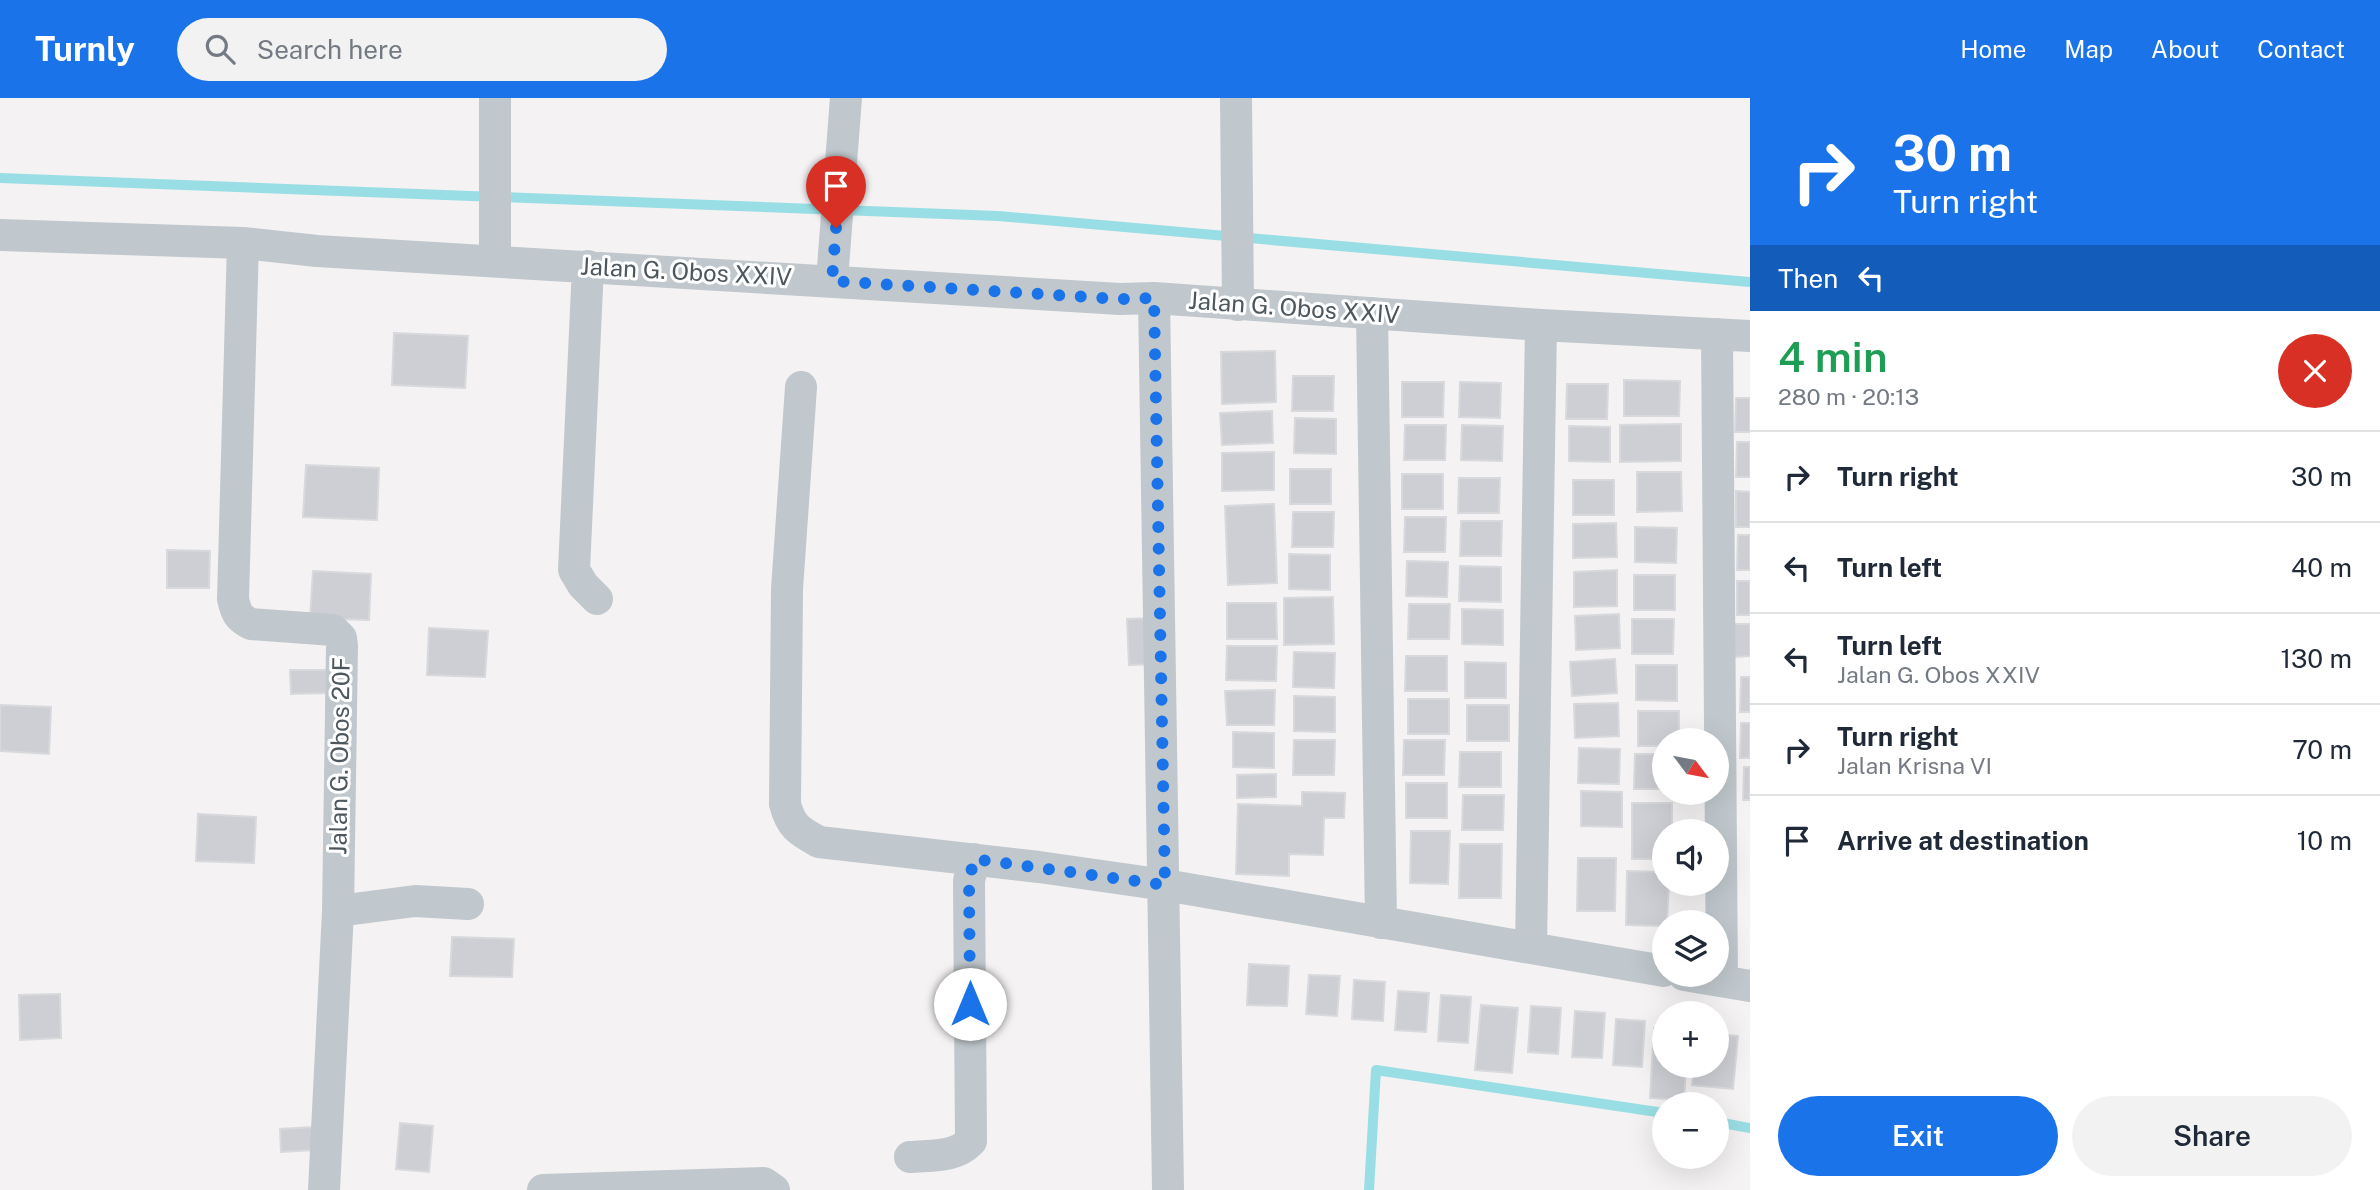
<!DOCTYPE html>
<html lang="en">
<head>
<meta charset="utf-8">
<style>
	body { margin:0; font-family:"Public Sans",sans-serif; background:#f2f2f3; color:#1f2937; height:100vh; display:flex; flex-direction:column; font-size:26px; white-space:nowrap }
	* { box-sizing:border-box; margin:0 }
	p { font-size:23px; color:#747a83 }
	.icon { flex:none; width:38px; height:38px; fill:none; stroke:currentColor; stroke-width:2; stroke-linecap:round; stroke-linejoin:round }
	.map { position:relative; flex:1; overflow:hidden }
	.details { display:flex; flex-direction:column; background:#fff; width:630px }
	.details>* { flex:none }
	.guide { background:#1a73e8; color:#fff; overflow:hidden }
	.needle { width:46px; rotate:122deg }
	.buttons { position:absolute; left:1652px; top:630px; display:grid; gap:14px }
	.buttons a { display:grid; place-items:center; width:77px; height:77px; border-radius:50%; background:#fff; box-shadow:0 7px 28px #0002; font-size:35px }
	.pin { position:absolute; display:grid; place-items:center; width:60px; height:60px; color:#fff; margin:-72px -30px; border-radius:50% 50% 50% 0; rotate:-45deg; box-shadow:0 0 7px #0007 }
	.pin .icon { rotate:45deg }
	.me { position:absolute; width:77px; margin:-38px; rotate:0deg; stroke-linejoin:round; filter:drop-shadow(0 0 5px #0008) }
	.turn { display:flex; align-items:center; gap:24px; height:147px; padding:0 28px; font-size:32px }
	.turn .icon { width:91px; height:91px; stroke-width:2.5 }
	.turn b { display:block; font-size:49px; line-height:60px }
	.then { display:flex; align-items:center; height:66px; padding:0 28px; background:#0003; gap:14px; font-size:26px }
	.round { display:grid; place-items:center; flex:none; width:74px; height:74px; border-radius:37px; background:#f2f2f3 }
	.head { display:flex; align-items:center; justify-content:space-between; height:119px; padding:0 28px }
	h1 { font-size:42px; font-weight:600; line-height:52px; color:#1e9e55 }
	.action { display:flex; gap:14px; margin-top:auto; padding:14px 28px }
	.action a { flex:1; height:80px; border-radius:42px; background:#1a73e8; color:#fff; font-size:28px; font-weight:600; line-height:80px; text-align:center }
	.action a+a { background:#f2f2f3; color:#1f2937 }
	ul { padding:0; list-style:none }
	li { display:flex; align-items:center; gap:21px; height:91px; padding:0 28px; border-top:2px solid #e0e1e3 }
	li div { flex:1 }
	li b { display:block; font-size:26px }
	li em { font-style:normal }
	header { display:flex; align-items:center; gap:42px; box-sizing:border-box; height:98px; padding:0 35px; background:#1a73e8; color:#fff }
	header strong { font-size:33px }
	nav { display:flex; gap:38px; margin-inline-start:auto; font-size:24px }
	.search { width:490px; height:63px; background:#f2f2f3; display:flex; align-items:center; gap:18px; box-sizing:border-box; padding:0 24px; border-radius:38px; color:#747a83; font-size:26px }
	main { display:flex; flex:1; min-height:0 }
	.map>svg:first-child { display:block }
</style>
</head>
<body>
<header>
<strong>Turnly</strong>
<div class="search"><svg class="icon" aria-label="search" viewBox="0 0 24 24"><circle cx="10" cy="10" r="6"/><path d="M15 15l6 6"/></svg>Search here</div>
<nav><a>Home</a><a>Map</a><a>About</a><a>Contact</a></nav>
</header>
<main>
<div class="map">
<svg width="1750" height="1092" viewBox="0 0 1750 1092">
	<rect width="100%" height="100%" fill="#f4f2f3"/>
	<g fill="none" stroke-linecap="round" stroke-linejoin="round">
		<path stroke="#99dee4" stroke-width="10" d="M0 80 998 118 1750 184
			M1717 1024 1750 1030
			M1369 1092 1376 972 1664 1015"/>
	</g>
	<path fill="#cdcfd4" stroke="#d7d9dc" stroke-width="2" d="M394 235 468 238 465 290 392 287Z
		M1275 253 1276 304 1222 306 1221 254Z
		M1293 278H1334L1333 313H1292Z
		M1624 282 1680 283 1679 318H1624Z
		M1402 284H1444L1443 319H1402Z
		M1460 284 1501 285 1500 320 1459 319Z
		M1567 286H1608L1607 321H1566Z
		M1736 300H1750V334H1735Z
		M1272 313 1273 345 1222 347 1220 315Z
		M1295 320 1336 321V356L1294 355Z
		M1681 326V363L1620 364V327Z
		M1405 327H1446L1445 362H1404Z
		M1462 327 1503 328 1502 363 1461 362Z
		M1569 328 1610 329V364L1569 363Z
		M1737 344H1750V379H1736Z
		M1274 354V392L1222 393V355Z
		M306 367 379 370 377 422 303 419Z
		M1290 371H1331V406H1290Z
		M1637 374H1681L1682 413 1637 414Z
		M1402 376H1443V411H1402Z
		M1459 380H1500L1499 415H1458Z
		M1573 382H1614V417H1573Z
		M1736 393 1750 394V429H1736Z
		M1274 406 1277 485 1228 487 1225 408Z
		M1293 414H1334L1333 449H1292Z
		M1405 419H1446L1445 454H1404Z
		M1461 423H1502L1501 458H1460Z
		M1616 425 1617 459 1573 460V426Z
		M1635 429 1677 430 1676 465 1635 464Z
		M1738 437H1750V472H1737Z
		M167 452 210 453 209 490H167Z
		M1289 456 1330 457V492L1289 491Z
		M1407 463 1448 464 1447 499 1406 498Z
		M1460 468 1501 469V504L1459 503Z
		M1617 472V508L1574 509V474Z
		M313 473 371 476 369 522 310 520Z
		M1634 477H1675V512H1634Z
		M1737 483H1750V517H1737Z
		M1333 499 1334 546 1284 547V500Z
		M1227 505H1276L1277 541H1227Z
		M1409 506H1450L1449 541H1408Z
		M1462 511 1503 512V547L1462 546Z
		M1619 516 1620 550 1576 552 1575 518Z
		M1152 520 1154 566 1129 567 1127 521Z
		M1632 521H1674L1673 556H1632Z
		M1733 526H1750V558L1734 559Z
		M429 530 488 533 485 579 427 577Z
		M1227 548H1277L1276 583 1226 582Z
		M1294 554 1335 555 1334 590 1293 589Z
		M1406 558H1447V593H1405Z
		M1615 561 1617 595 1572 598 1570 564Z
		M1465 564 1506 565V600H1465Z
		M1636 567H1677V603L1636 602Z
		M290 572H326V595L291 596Z
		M1741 579H1750V614H1740Z
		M1275 592 1274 627H1227L1225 593Z
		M1294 598 1335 599V634L1294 633Z
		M1408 601H1449V636H1408Z
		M1618 605 1619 638 1575 640 1574 606Z
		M0 607 51 609 49 656 0 653Z
		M1467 607H1509V643H1467Z
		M1638 613H1679V642H1664V648H1638Z
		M1741 625H1750V660H1740Z
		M1233 634 1274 635V670L1233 669Z
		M1294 642H1335L1334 677H1293Z
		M1404 642H1445L1444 677H1403Z
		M1579 650 1620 651 1619 686 1578 685Z
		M1460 654H1501V689H1459Z
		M1635 656H1664V691H1634Z
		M1744 669H1750V702H1743Z
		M1276 676V699L1237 700V677Z
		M1406 685H1447V720H1406Z
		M1581 693 1622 694V729L1581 728Z
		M1302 694 1345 695 1344 720H1324L1323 757 1289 756V778L1236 776 1238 706 1302 708Z
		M1463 697H1504L1503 732H1462Z
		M1632 705H1672V733H1664V761H1632Z
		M198 716 256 719 254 765 196 763Z
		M1411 733H1450L1448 786 1410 785Z
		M1460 746H1502L1501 800H1459Z
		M1578 760H1616L1615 813H1577Z
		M1627 773 1664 774V786H1669L1667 824H1664V828L1626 827Z
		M452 839 514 841 512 879 450 878Z
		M1249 866 1289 868 1287 908 1247 907Z
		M1309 877 1340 878 1337 918 1306 916Z
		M1354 882 1385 884 1383 923 1352 921Z
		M1398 893 1429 895 1426 934 1395 932Z
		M60 896 61 940 20 942 19 897Z
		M1441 897 1471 899 1468 945 1438 943Z
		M1481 907 1518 910 1512 975 1475 972Z
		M1531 908 1561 910 1558 956 1528 954Z
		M1575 913 1605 915 1602 960 1572 959Z
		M1616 921 1645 923 1642 969 1613 967Z
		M1654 930H1664V968H1686L1684 1002 1650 1000Z
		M1717 936 1738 938 1733 991 1692 987 1694 968H1717Z
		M400 1025 433 1028 429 1074 396 1071Z
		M313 1029 314 1052 281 1054 280 1031Z"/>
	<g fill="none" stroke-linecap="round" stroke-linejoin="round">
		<path stroke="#c0c8cd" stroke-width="32" d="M1236 0 1238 207
			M0 137 243 145 317 153 1120 201 1154 200 1541 227 1750 238
			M243 145 233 501C236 514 238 520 251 526L333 532 341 540 342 548 338 813 324 1092
			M495 163V0
			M588 168 574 472 583 487 597 501
			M832 182 846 0
			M1154 200 1168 1092
			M1372 215 1381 825
			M1717 236 1722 883
			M801 289 787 491 785 706C791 729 799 733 819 744L1039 769 1165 787 1664 873
			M338 813 415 803 468 806
			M1531 850 1541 227
			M1684 877 1750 888
			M910 1059C932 1057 955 1060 971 1043L969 783 974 761
			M543 1092 764 1085 774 1092"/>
	</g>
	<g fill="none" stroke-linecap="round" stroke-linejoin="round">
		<path stroke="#1a73e8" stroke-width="12" stroke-dasharray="0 21.6" d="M836 130 832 183 1120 201 1154 200 1165 787 974 761 969 783 970 906"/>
	</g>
	<g text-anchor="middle" stroke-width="6" stroke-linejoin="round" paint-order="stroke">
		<g font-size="24" fill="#4c575e" stroke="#fff">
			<text transform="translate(686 174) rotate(3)" y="8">Jalan G. Obos XXIV</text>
			<text transform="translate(1294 210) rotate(4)" y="8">Jalan G. Obos XXIV</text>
			<text transform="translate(340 658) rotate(-89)" y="8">Jalan G. Obos 20F</text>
		</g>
	</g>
</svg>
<div class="buttons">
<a><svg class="needle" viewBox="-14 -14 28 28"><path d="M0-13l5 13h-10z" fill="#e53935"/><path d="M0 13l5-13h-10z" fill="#747a83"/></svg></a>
<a><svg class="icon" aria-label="sound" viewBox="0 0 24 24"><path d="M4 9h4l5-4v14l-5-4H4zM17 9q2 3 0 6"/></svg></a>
<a><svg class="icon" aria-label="layers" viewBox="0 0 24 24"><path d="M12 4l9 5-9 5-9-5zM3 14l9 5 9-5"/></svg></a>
<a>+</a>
<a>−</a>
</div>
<div class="pin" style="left:836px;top:130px;background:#d93025"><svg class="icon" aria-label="arrive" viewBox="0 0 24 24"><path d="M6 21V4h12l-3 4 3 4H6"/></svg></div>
<svg class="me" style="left:970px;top:906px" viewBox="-20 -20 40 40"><circle r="19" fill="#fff"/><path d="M0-13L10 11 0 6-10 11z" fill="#1a73e8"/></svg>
</div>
<section class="details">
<div class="guide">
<div class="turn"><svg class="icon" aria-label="right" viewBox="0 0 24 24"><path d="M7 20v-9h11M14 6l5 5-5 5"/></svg><div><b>30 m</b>Turn right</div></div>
<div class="then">Then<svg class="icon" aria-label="left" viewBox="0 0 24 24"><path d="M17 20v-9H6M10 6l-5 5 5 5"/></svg></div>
</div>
<div class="head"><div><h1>4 min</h1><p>280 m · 20:13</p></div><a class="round" style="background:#d93025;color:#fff"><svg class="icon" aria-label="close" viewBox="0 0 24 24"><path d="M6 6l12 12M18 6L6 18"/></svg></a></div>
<ul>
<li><svg class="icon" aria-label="right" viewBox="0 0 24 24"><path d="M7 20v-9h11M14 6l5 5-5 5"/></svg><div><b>Turn right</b></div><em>30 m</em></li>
<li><svg class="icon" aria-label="left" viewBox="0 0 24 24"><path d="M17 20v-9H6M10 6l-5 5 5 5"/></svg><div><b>Turn left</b></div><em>40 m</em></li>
<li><svg class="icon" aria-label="left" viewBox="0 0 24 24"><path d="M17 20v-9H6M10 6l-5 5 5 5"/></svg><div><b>Turn left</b><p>Jalan G. Obos XXIV</p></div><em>130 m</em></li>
<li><svg class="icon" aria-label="right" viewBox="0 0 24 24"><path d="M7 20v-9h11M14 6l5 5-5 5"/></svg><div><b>Turn right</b><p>Jalan Krisna VI</p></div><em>70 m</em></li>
<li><svg class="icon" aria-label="arrive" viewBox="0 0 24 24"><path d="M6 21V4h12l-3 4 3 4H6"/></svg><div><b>Arrive at destination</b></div><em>10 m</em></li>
</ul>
<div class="action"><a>Exit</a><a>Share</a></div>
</section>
</main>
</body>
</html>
